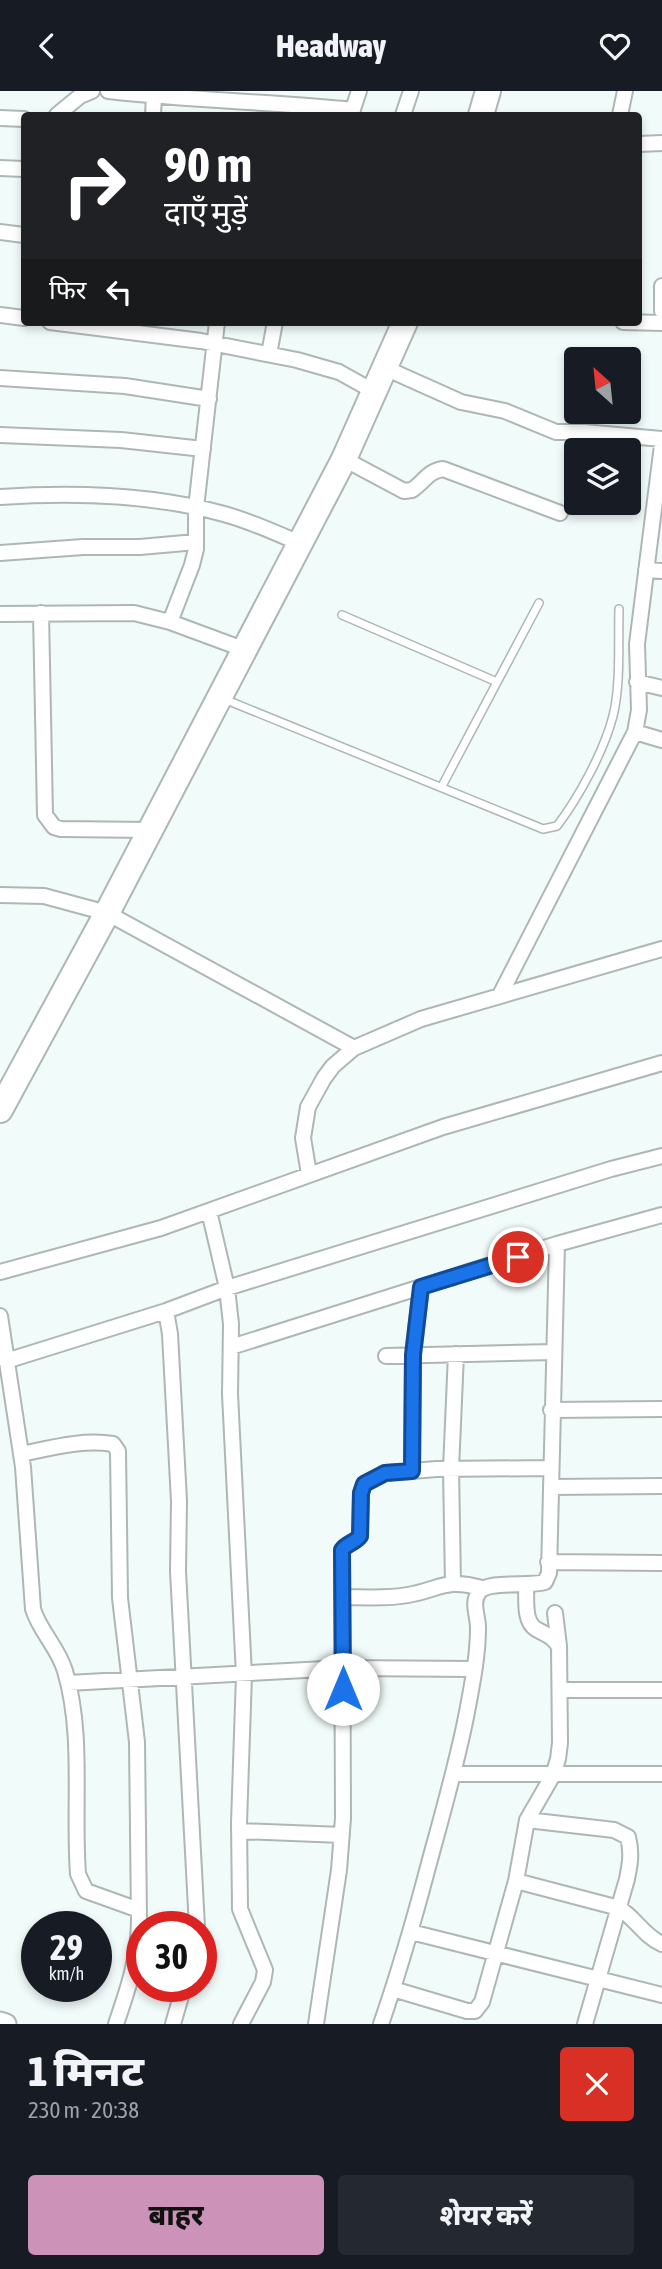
<!DOCTYPE html>
<html lang="hi">
<head>
<meta charset="utf-8">
<style>
	body { margin:0; font-family:"Asap Condensed","Noto Sans Devanagari",sans-serif; background:#242831; color:#f1f3f6; height:100vh; display:flex; flex-direction:column; font-size:26px; white-space:nowrap }
	* { box-sizing:border-box; margin:0 }
	p { font-size:23px; color:#9ea1a6 }
	.icon { flex:none; width:38px; height:38px; fill:none; stroke:currentColor; stroke-width:2; stroke-linecap:round; stroke-linejoin:round }
	.map { position:relative; height:1933px; overflow:hidden }
	.sheet { display:flex; flex-direction:column; background:#171b24; flex:1 }
	.sheet>* { flex:none }
	.guide { position:absolute; left:21px; top:21px; width:621px; height:214px; border-radius:7px; box-shadow:0 4px 10px #0003; background:#202124; color:#fff; overflow:hidden }
	.needle { width:46px; rotate:333deg }
	.fabs { position:absolute; left:564px; top:256px; display:grid; gap:14px }
	.fabs a { display:grid; place-items:center; width:77px; height:77px; border-radius:7px; background:#171b24; box-shadow:0 4px 10px #0003; font-size:35px }
	.speed { position:absolute; left:21px; top:1820px; display:flex; gap:14px; font-size:35px; font-weight:700; text-align:center }
	.speed>* { display:grid; place-content:center; width:91px; height:91px; border-radius:50%; background:#171b24; box-shadow:0 4px 10px #0003; line-height:1 }
	.speed small { font-size:18px; font-weight:400 }
	.speed .limit { border:10px solid #d22; background:#fff; color:#111 }
	.pin { position:absolute; display:grid; place-items:center; width:60px; height:60px; color:#fff; margin:-30px; border:4px solid #fff; border-radius:50%; box-shadow:0 2px 7px #0007 }
	.me { position:absolute; width:77px; margin:-38px; rotate:0deg; stroke-linejoin:round; filter:drop-shadow(0 0 5px #0008) }
	.turn { display:flex; align-items:center; gap:24px; height:147px; padding:0 28px; font-size:32px }
	.turn .icon { width:91px; height:91px; stroke-width:2.5 }
	.turn b { display:block; font-size:49px; line-height:60px }
	.then { display:flex; align-items:center; height:66px; padding:0 28px; background:#0003; gap:14px; font-size:26px }
	.round { display:grid; place-items:center; flex:none; width:74px; height:74px; border-radius:7px; background:#242831 }
	.summary { display:flex; align-items:center; justify-content:space-between; height:119px; padding:0 28px }
	h1 { font-size:42px; font-weight:800; line-height:52px }
	.primary-button { display:flex; gap:14px; margin-top:auto; padding:14px 28px }
	.primary-button a { flex:1; height:80px; border-radius:7px; background:#cc92b8; color:#111; font-size:28px; font-weight:800; line-height:80px; text-align:center }
	.primary-button a+a { background:#242831; color:#f1f3f6 }
	header { display:flex; justify-content:space-between; align-items:center; height:91px; padding:0 28px; background:#171b24; font-size:32px; font-weight:800 }
	.map>svg:first-child { display:block }
</style>
</head>
<body>
<header><svg class="icon" aria-label="back" viewBox="0 0 24 24"><path d="M15 5l-7 7 7 7"/></svg>Headway<svg class="icon" aria-label="heart" viewBox="0 0 24 24"><path d="M12 20l-8-8c-3-5 5-10 8-4 3-6 11-1 8 4z"/></svg></header>
<div class="map">
<svg width="662" height="1933" viewBox="0 0 662 1933">
	<rect width="100%" height="100%" fill="#f1fbf9"/>
	<g fill="none" stroke-linecap="round" stroke-linejoin="round">
		<defs>
			<path id="lane" d="M342 524 497 591
				M224 608 543 738 557 735C579 706 604 660 613 625 621 593 618 551 619 518
				M442 695 539 512"/>
			<path id="street" d="M108 0C189 9 272 11 353 19
				M57 24 80 5 92 0
				M153 24 154 5
				M351 24 359 0
				M403 24 411 0
				M620 24 625 0
				M0 27 24 28
				M639 53 662 52
				M0 77 24 78
				M0 141 24 144
				M662 195V220
				M0 224 24 227
				M50 231 201 250 297 269 339 281 375 301
				M623 231 662 232
				M269 263 275 231
				M385 277 461 311 505 320 556 341H584L662 348
				M0 287 125 295 209 308
				M0 344 121 349 203 358
				M344 368 404 400 412 399C424 391 428 380 443 378L560 422
				M0 406C74 401 152 403 224 423 250 430 274 441 299 452
				M0 462 83 456H140L196 451
				M646 479 662 480
				M41 522 45 724 54 736 61 738 150 739
				M0 523 134 522 170 531 243 558
				M170 531 192 474 196 458V417L217 231
				M637 591 662 597
				M635 641 662 649
				M0 804 44 805 107 822 354 957
				M500 904 635 641 639 619 637 553 662 354
				M309 1083 303 1047 308 1016 324 987 333 975 354 957 421 928 662 858
				M209 1120 227 1197 231 1233 230 1303 244 1584 239 1732 240 1818 265 1879 263 1891 241 1933
				M0 1181 161 1137 443 1036 662 972
				M166 1220 170 1243 179 1410 178 1480 197 1836
				M0 1225 23 1376 33 1518C40 1541 58 1556 65 1580 84 1644 73 1716 78 1783L86 1800 139 1819
				M231 1256 557 1153 662 1124
				M386 1265 554 1261
				M6 1270 166 1220 227 1197 611 1078 662 1065
				M551 1319 662 1318
				M21 1363C51 1357 83 1348 113 1353L118 1360 120 1507 137 1651 139 1828C139 1866 128 1898 116 1933
				M412 1380 413 1264 421 1196
				M551 1396 662 1395
				M548 1471 662 1472
				M453 1493 451 1378 456 1263
				M342 1506C363 1506 387 1508 408 1504 441 1498 445 1487 482 1497
				M555 1522 559 1555
				M68 1592 343 1577 474 1578
				M560 1599H662
				M453 1683H662
				M527 1729 614 1739 628 1746C632 1762 630 1773 627 1788L585 1933
				M239 1740 342 1744
				M516 1790 619 1817C635 1827 644 1845 662 1853
				M411 1841 662 1904
				M393 1898 467 1920H475L482 1911 516 1790 527 1729 553 1684 558 1668 560 1652 559 1556C553 1545 546 1544 536 1538 523 1530 527 1507 526 1494
				M173 1933 184 1895
				M316 1933 339 1779 343 1727 342 1459C347 1452 355 1451 360 1445L361 1402 364 1393 385 1382 437 1378 551 1377
				M381 1933C399 1881 414 1829 428 1776 442 1724 457 1673 467 1621 472 1594 478 1565 478 1537 478 1524 471 1512 479 1501 488 1489 530 1496 545 1491L549 1482 557 1153"/>
			<path id="secondary" d="M0 1931 6 1933"/>
			<path id="highway" d="M481 24 488 0
				M0 1019 107 822 344 368 405 231"/>
		</defs>
		<use href="#lane" stroke="#aeb7b5" stroke-width="10"/>
		<use href="#street" stroke="#aeb7b5" stroke-width="18"/>
		<use href="#secondary" stroke="#aeb7b5" stroke-width="23"/>
		<use href="#highway" stroke="#aeb7b5" stroke-width="28"/>
		<use href="#lane" stroke="#fff" stroke-width="7"/>
		<use href="#street" stroke="#fff" stroke-width="14"/>
		<use href="#secondary" stroke="#fff" stroke-width="19"/>
		<use href="#highway" stroke="#fff" stroke-width="24"/>
	</g>
	<g fill="none" stroke-linecap="round" stroke-linejoin="round">
		<defs>
			<path id="route" d="M343 1598 342 1459C347 1452 355 1452 360 1445L361 1402 364 1393 385 1382 412 1380 413 1264 421 1196 518 1166"/>
		</defs>
		<use href="#route" stroke="#114b97" stroke-width="18"/>
		<use href="#route" stroke="#1a73e8" stroke-width="12"/>
	</g>
</svg>
<div class="fabs">
<a><svg class="needle" viewBox="-14 -14 28 28"><path d="M0-13l5 13h-10z" fill="#e53935"/><path d="M0 13l5-13h-10z" fill="#9ea1a6"/></svg></a>
<a><svg class="icon" aria-label="layers" viewBox="0 0 24 24"><path d="M12 4l9 5-9 5-9-5zM3 14l9 5 9-5"/></svg></a>
</div>
<div class="speed"><div>29<small>km/h</small></div><div class="limit">30</div></div>
<div class="pin" style="left:518px;top:1166px;background:#d93025"><svg class="icon" aria-label="arrive" viewBox="0 0 24 24"><path d="M6 21V4h12l-3 4 3 4H6"/></svg></div>
<svg class="me" style="left:343px;top:1598px" viewBox="-20 -20 40 40"><circle r="19" fill="#fff"/><path d="M0-13L10 11 0 6-10 11z" fill="#1a73e8"/></svg>
<div class="guide">
<div class="turn"><svg class="icon" aria-label="right" viewBox="0 0 24 24"><path d="M7 20v-9h11M14 6l5 5-5 5"/></svg><div><b>90 m</b>दाएँ मुड़ें</div></div>
<div class="then">फिर<svg class="icon" aria-label="left" viewBox="0 0 24 24"><path d="M17 20v-9H6M10 6l-5 5 5 5"/></svg></div>
</div>
</div>
<section class="sheet">
<div class="summary"><div><h1>1 मिनट</h1><p>230 m · 20:38</p></div><a class="round" style="background:#d93025;color:#fff"><svg class="icon" aria-label="close" viewBox="0 0 24 24"><path d="M6 6l12 12M18 6L6 18"/></svg></a></div>
<div class="primary-button"><a>बाहर</a><a>शेयर करें</a></div>
</section>
</body>
</html>
